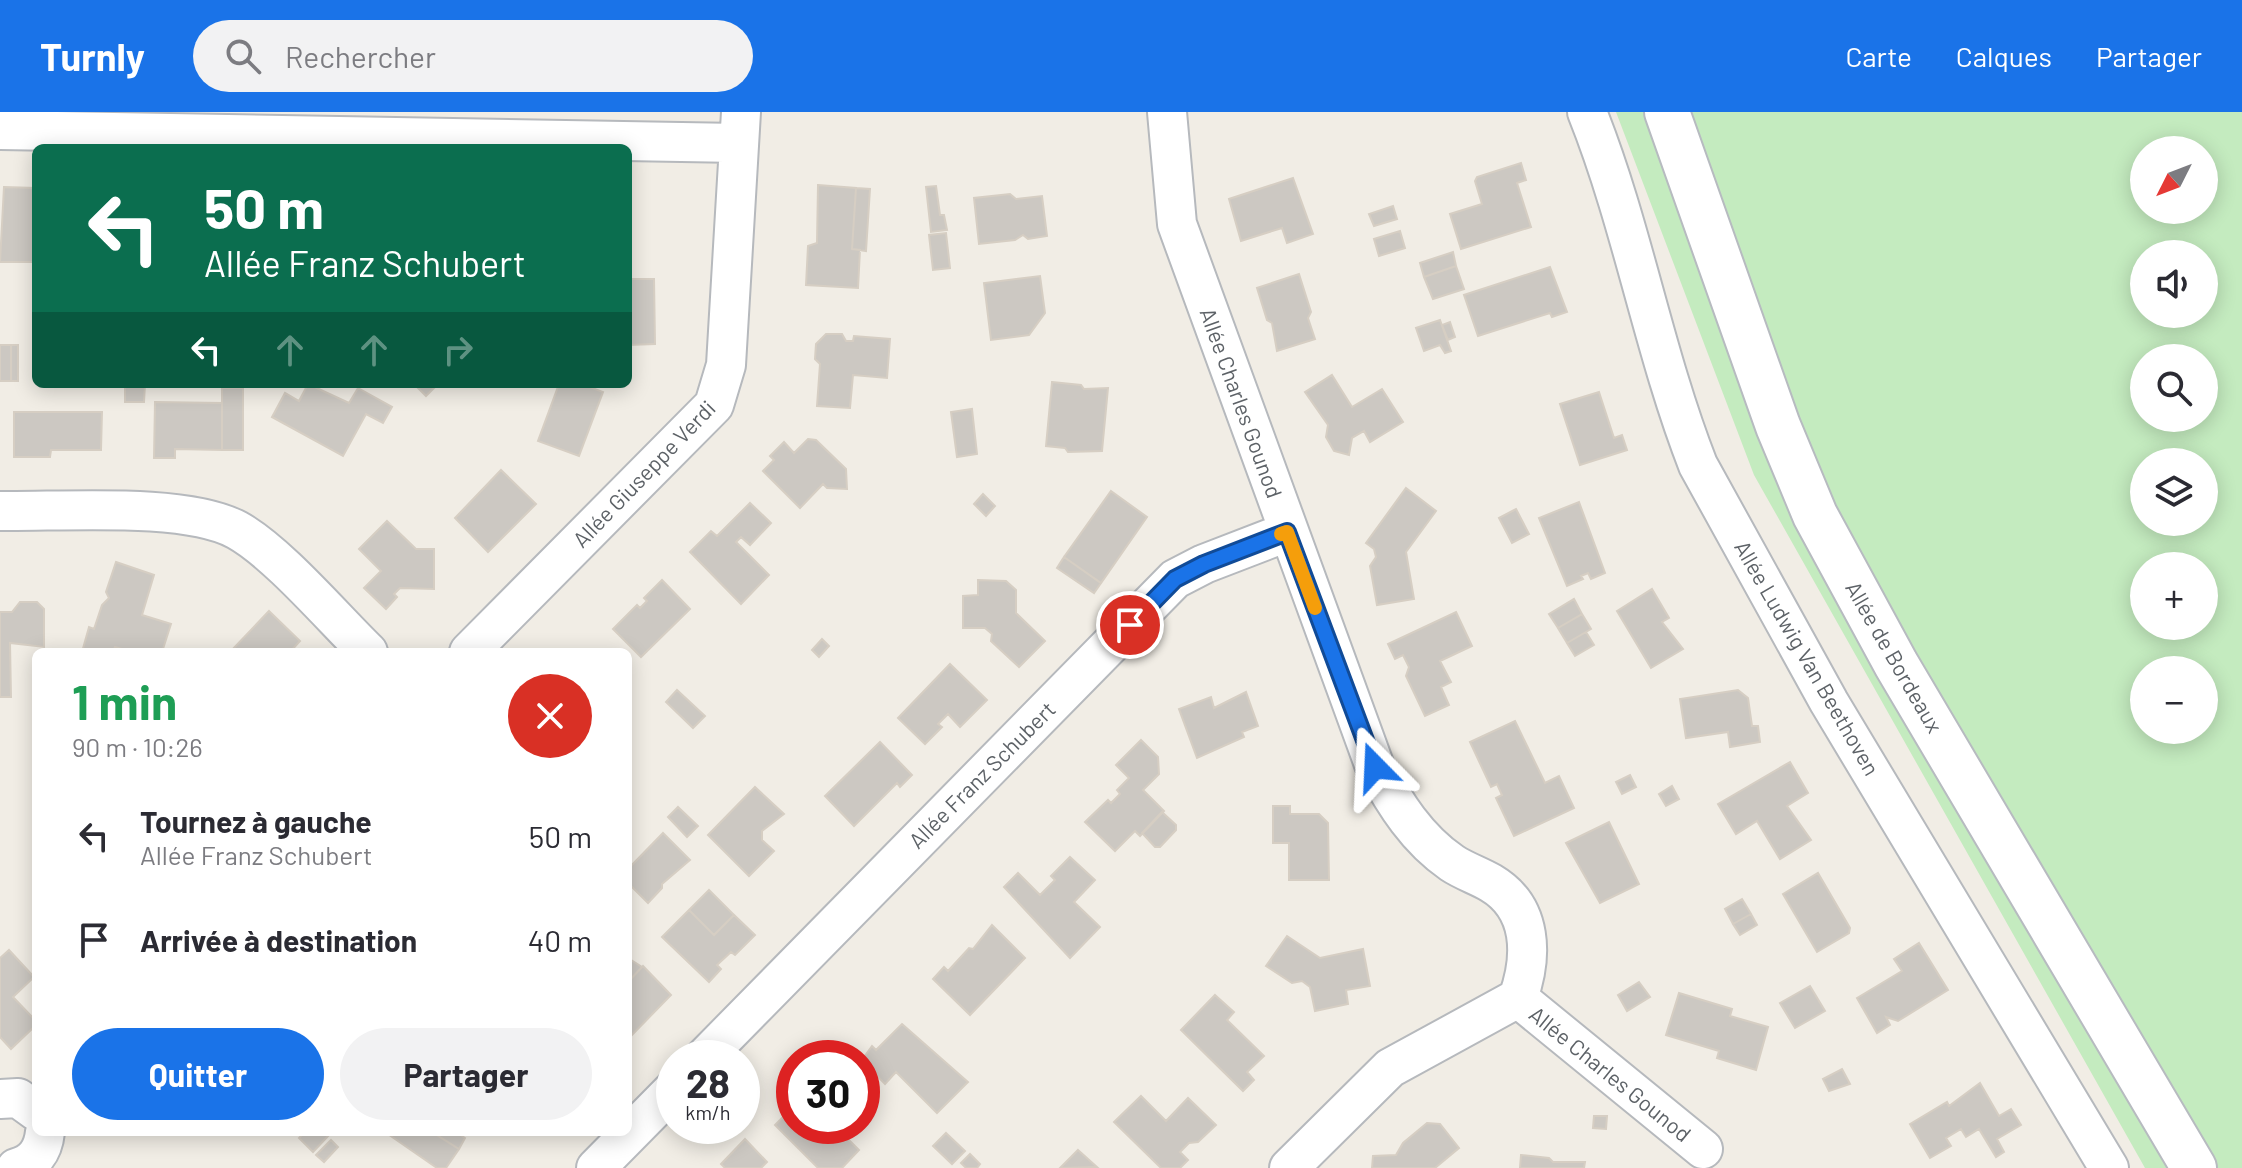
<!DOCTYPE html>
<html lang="fr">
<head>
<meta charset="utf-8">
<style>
	body { margin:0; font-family:Barlow,sans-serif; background:#f2f2f3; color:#2b2b33; height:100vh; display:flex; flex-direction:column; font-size:30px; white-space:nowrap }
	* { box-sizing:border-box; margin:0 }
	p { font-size:26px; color:#7c7c81 }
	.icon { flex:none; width:44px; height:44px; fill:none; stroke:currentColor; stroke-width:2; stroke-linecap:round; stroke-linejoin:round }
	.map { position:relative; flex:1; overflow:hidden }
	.drawer { position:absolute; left:32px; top:536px; width:600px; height:488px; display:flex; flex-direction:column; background:#fff; border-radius:12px; box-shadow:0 4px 20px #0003 }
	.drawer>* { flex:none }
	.banner { position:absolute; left:32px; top:32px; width:600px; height:244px; border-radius:12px; box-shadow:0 4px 20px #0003; background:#0b6e4f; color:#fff; overflow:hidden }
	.needle { width:52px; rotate:228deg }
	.fabs { position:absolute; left:2130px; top:24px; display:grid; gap:16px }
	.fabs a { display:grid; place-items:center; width:88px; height:88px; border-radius:50%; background:#fff; box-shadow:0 4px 20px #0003; font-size:40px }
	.speed { position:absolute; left:656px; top:928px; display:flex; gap:16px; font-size:40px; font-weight:700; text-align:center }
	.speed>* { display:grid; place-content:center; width:104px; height:104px; border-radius:50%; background:#fff; box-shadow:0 4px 20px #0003; line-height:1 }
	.speed small { font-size:20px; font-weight:400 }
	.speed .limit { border:12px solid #d22; background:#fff; color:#111 }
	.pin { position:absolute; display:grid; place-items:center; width:68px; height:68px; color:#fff; margin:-34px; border:4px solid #fff; border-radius:50%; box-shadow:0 2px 8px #0007 }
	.me { position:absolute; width:88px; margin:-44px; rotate:339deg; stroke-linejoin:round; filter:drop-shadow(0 0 6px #0008) }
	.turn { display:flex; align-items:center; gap:28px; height:168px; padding:0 40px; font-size:36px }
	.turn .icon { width:104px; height:104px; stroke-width:2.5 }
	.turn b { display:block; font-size:56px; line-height:68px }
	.lanes { display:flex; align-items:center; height:76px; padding:0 40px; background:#0003; justify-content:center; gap:40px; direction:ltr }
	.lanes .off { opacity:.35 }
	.round { display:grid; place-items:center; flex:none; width:84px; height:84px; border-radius:42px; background:#f2f2f3 }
	.summary { display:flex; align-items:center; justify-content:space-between; height:136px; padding:0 40px }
	h1 { font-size:48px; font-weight:700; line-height:60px; color:#1e9e55 }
	.primary-button { display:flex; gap:16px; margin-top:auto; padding:16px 40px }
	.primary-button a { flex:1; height:92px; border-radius:48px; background:#1a73e8; color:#fff; font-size:32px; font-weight:700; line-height:92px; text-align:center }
	.primary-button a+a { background:#f2f2f3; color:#2b2b33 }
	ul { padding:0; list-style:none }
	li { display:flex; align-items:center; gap:24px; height:104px; padding:0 40px }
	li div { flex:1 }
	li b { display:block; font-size:30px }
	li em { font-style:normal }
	header { display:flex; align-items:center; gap:48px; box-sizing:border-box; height:112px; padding:0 40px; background:#1a73e8; color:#fff }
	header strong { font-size:38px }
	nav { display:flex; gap:44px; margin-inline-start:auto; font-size:28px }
	.search { width:560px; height:72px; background:#f2f2f3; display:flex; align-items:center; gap:20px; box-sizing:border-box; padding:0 28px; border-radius:44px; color:#7c7c81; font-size:30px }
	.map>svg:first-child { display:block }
</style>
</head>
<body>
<header>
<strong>Turnly</strong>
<div class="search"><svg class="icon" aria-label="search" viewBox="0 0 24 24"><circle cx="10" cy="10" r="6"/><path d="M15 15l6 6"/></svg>Rechercher</div>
<nav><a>Carte</a><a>Calques</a><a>Partager</a></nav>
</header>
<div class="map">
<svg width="2242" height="1056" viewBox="0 0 2242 1056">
	<rect width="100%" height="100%" fill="#f1ede5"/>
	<path fill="#c4ebbf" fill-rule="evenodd" d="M1616 0H2242V1056H2145L1754 363ZM2144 38H2204V98H2144ZM2144 142H2204V202H2144ZM2144 246H2204V306H2144ZM2144 350H2204V410H2144ZM2144 454H2204V514H2144ZM2144 558H2204V618H2144Z"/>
	<path fill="#ccc8c2" stroke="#d6cec3" stroke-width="2" d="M1521 51 1526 68 1517 71 1531 115 1461 137 1450 102 1482 92 1475 69 1477 65Z
		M1293 66 1313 122 1287 131 1282 116 1241 129 1229 87Z
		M818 73 856 76 852 137 860 138 858 176 806 173 808 134 817 131Z
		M936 74 940 103H944L947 118 931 120 926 75Z
		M4 75 36 76V150H0Z
		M856 76 870 77 866 139 852 137Z
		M1010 82 1016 87 1042 84 1047 124 1028 127 1023 123 1015 128 979 132 974 86Z
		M1393 94 1397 107 1374 114 1369 102Z
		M1400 119 1405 136 1379 144 1374 127Z
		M946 121 950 156 933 158 929 123Z
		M1453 140 1456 154 1424 165 1420 151Z
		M1456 154 1464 177 1433 187 1424 165Z
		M1550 155 1567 200 1552 205 1550 201 1478 224 1464 183Z
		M1299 162 1311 200 1308 206 1315 227 1277 239 1272 211 1267 208 1257 176Z
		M1040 164 1045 201 1029 223 991 228 984 171Z
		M628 167H654L655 232 628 233Z
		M1440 208 1451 239 1445 241 1440 233 1424 239 1416 216Z
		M1450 210 1455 225 1448 228 1442 213Z
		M826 222H842L846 229H853L854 224 890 227 887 266 853 263 850 296 817 294 820 252 815 247 816 232Z
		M0 233H11V269H0Z
		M11 233H18V269H11Z
		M1332 263 1352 295 1382 277 1403 310 1370 330 1364 319 1352 326 1349 343 1334 339 1326 325 1328 313 1305 280Z
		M1052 270 1081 273 1084 277 1108 276 1102 339 1068 340 1065 336 1046 334Z
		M125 272H145L144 290H125Z
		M308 272 349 291 358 276 392 295 383 311 366 302 343 344 272 305 285 281 299 289Z
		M414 272H438L426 284Z
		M559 272H582L603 280 579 344 538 329Z
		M222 276H243V338H222Z
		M1599 280 1614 326 1622 323 1627 338 1580 353 1560 292Z
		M155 290 222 291V338L175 337V346H154Z
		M972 297 977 342 957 345 951 300Z
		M14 300H102L101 338H51L50 345H14Z
		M808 327 816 328 846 357 847 377 827 376 823 372 800 396 763 359 774 348 770 344 784 330 794 341Z
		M501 358 536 392 488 440 455 406Z
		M1406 376 1436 399 1406 440 1414 487 1377 493 1370 454 1376 445 1374 437 1366 431Z
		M1111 379 1147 405 1101 471 1064 445Z
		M983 382 995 394 986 404 974 392Z
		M1579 390 1605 461 1591 467 1588 461 1581 464 1583 467 1567 474 1539 406Z
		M750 391 771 411 750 433 741 425 736 430 769 463 741 492 690 440 711 419 717 424Z
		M1516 397 1529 422 1512 431 1499 406Z
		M387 409 416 437H434V477L400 476 394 482 397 485 386 497 364 476 381 459 359 437Z
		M1064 445 1101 471 1094 481 1057 456Z
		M116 450 154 463 142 503 171 512 162 540H132L115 535 113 540H82L89 515 94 517 102 493 109 486 106 480Z
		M662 468 690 497 641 545 613 517 637 493 640 496 647 489 644 486Z
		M978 468 1006 469 1016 478V501L1045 529 1019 555 991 529 992 522 985 516H963V484L978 483Z
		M1652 477 1669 506 1662 510 1683 537 1651 556 1617 499Z
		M1574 487 1582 502 1558 516 1549 502Z
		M20 490H37L44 497V535L10 531 11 585H0V500H12Z
		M269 499 300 529 290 540H230Z
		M1456 500 1472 534 1440 549 1451 570 1441 575 1449 593 1425 604 1406 564 1409 555 1403 543 1395 547 1388 532Z
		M1582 502 1591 517 1567 531 1558 516Z
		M1586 520 1594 533 1575 544 1567 531Z
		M822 527 829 534 819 545 812 538Z
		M950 552 987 588 960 615 948 602 938 612 942 615 925 632 898 606Z
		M677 578 705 604 693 616 666 590Z
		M1738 578 1748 586 1752 614H1758L1760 630 1730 635 1728 620 1686 626 1680 587Z
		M1246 580 1258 614 1242 620 1244 625 1197 646 1179 597 1211 585 1214 596Z
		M1515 609 1545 671 1559 664 1574 696 1514 724 1496 686 1502 683 1497 672 1491 675 1470 630Z
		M1141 628 1158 645 1159 662 1143 678 1164 699 1140 724 1135 719 1115 739 1085 710 1108 688 1111 691 1120 682 1117 678 1129 666 1116 653Z
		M880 630 912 663 900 675 897 671 854 714 825 684Z
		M1790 650 1808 681 1787 694 1811 728 1780 747 1757 709 1736 722 1718 692Z
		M1630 663 1636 675 1622 682 1616 670Z
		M1672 674 1679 687 1666 694 1659 682Z
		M755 675 784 702 762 719V728L774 739 749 764 708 723Z
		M1273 694H1290V702H1319L1328 711 1329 768H1289V731H1273Z
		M678 695 698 714 687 725 668 705Z
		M1162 700 1176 713V718L1160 735H1155L1142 721Z
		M1609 710 1639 772 1600 791 1566 731Z
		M663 721 690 748 662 772V776L648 791 628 771V757Z
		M1070 745 1095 768 1074 790 1100 815 1070 846 1004 775 1018 761 1040 783 1055 768 1051 764Z
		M1818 761 1850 816 1849 821 1817 840 1783 782Z
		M709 778 734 803 714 823 689 798Z
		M1742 787 1751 802 1733 812 1725 797Z
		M689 798 714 823 734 803 755 823 735 843 731 840 717 853 721 857 709 870 662 825Z
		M1751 802 1757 813 1740 823 1733 812Z
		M992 813 1025 846 970 903 933 867 944 855 948 859 969 836 973 837Z
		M1287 824 1320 846 1363 837 1370 874 1346 878 1348 892 1315 899 1310 875 1302 869 1292 871 1266 854Z
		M1919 831 1948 878 1898 909 1886 905 1890 913 1877 921 1857 886 1902 859 1894 847Z
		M9 838 34 865 13 885 36 909V913L11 937 0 925V846Z
		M628 846 642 855 628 870Z
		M643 854 671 883 628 927V932V870Z
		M1639 870 1650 885 1627 899 1618 883Z
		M1810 874 1825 899 1795 916 1780 891Z
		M1679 881 1732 897 1730 904 1768 915 1756 958 1717 946 1719 939 1666 923Z
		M1215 883 1234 900 1227 908 1264 944 1247 960 1254 968 1243 979 1181 918Z
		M902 912 968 970 937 1001 896 960 885 972 862 948 872 934 876 938Z
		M1842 957 1850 972 1829 979 1823 967Z
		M1980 971 1999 1004 2011 997 2021 1013 1997 1027 2004 1040 1996 1045 1979 1017 1966 1025 1961 1017 1946 1026 1951 1034 1930 1046 1910 1012 1947 990 1949 994Z
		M1141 984 1166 1009 1188 986 1216 1013 1198 1030 1189 1031 1180 1040 1188 1048 1180 1056H1161L1114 1010Z
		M789 999 794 1001V1014H835L859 1038 842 1056H818L775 1013Z
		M1594 1004H1607L1606 1017 1593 1016Z
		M1427 1011 1440 1012 1459 1036 1435 1056H1372L1373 1044 1396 1043 1403 1031Z
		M305 1020H328L330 1022 313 1040 299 1026Z
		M385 1020H432L459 1037 446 1056H437Z
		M432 1020H456L465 1026 459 1037Z
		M946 1021 965 1039 952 1052 933 1034Z
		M745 1027 767 1050 761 1056H725L721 1052Z
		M331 1028 338 1035 324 1050 316 1043Z
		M1078 1038 1097 1055 1060 1056Z
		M970 1042 980 1052 977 1056H966L961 1051Z
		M1521 1043 1549 1046 1553 1050H1585L1584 1056H1520Z"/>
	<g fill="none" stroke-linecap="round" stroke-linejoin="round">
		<defs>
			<path id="street" d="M1167 0 1177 112 1375 655C1395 692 1417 727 1452 751 1464 759 1479 764 1491 771 1533 796 1533 844 1518 886L1390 956 1289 1056
				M1587 0C1633 115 1653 238 1698 353L1829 590 2109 1056
				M0 18 739 31
				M0 399C63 400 185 390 237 418 277 440 333 506 368 540
				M469 540 714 293 726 253 741 0
				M1518 886 1703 1037
				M704 946 1175 467 1204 452 1287 420
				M0 987 18 986 36 999
				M16 1056C34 1051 43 1039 45 1020
				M596 1056 674 977"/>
			<path id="secondary" d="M1667 0 1778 314 1815 403 1896 552 2194 1056"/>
		</defs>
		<use href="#street" stroke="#b6b9bd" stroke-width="42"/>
		<use href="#secondary" stroke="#b7bbc0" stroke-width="48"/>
		<use href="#street" stroke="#fff" stroke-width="38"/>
		<use href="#secondary" stroke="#fff" stroke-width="44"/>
	</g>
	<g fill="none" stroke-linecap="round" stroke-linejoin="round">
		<defs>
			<path id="route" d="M1130 513 1175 467 1204 452 1287 420 1375 655"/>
		</defs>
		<use href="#route" stroke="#114b97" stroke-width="20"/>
		<use href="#route" stroke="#1a73e8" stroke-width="14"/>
		<path stroke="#f59e0b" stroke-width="14" d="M1281 422 1287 420 1315 496"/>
	</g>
	<g text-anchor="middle" stroke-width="8" stroke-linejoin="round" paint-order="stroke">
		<g font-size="22" fill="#5d6267" stroke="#fff">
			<text transform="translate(1241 291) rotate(70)" y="8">Allée Charles Gounod</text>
			<text transform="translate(644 362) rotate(-46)" y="8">Allée Giuseppe Verdi</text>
			<text transform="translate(1894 545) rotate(60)" y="8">Allée de Bordeaux</text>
			<text transform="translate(1807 546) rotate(60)" y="8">Allée Ludwig Van Beethoven</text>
			<text transform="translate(982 663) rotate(-45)" y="8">Allée Franz Schubert</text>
			<text transform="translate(1610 962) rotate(39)" y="8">Allée Charles Gounod</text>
		</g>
	</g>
</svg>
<div class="fabs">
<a><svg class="needle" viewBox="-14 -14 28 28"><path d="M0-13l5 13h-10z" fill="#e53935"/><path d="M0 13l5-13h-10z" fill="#7c7c81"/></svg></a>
<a><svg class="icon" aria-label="sound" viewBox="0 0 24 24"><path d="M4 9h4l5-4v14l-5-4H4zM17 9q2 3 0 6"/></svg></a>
<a><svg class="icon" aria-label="search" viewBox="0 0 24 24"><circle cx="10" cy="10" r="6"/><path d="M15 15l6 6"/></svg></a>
<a><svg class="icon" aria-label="layers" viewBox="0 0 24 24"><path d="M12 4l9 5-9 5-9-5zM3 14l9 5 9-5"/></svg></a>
<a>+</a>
<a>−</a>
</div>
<div class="speed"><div>28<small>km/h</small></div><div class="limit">30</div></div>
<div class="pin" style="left:1130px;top:513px;background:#d93025"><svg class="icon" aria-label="arrive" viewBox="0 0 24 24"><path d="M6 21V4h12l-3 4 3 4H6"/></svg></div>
<svg class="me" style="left:1375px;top:655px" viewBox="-20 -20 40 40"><path d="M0-17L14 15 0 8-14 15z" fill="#1a73e8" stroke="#fff" stroke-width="4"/></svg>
<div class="banner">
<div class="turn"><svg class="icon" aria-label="left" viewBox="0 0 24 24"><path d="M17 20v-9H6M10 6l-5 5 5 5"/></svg><div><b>50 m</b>Allée Franz Schubert</div></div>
<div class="lanes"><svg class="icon" aria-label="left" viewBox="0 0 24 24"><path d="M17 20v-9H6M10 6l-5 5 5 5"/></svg><svg class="icon off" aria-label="ahead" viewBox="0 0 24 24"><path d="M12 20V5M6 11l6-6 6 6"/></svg><svg class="icon off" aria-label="ahead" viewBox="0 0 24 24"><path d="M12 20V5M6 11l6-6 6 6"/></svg><svg class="icon off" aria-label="right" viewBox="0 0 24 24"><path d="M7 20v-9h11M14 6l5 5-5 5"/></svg></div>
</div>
<section class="drawer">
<div class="summary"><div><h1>1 min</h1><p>90 m · 10:26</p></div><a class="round" style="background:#d93025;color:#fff"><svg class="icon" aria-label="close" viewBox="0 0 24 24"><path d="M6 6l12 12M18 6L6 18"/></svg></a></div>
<ul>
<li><svg class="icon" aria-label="left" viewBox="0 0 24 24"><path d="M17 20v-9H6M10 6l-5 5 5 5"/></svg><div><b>Tournez à gauche</b><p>Allée Franz Schubert</p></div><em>50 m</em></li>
<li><svg class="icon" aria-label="arrive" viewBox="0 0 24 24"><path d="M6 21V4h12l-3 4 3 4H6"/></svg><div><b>Arrivée à destination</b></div><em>40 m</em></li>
</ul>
<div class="primary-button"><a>Quitter</a><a>Partager</a></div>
</section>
</div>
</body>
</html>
